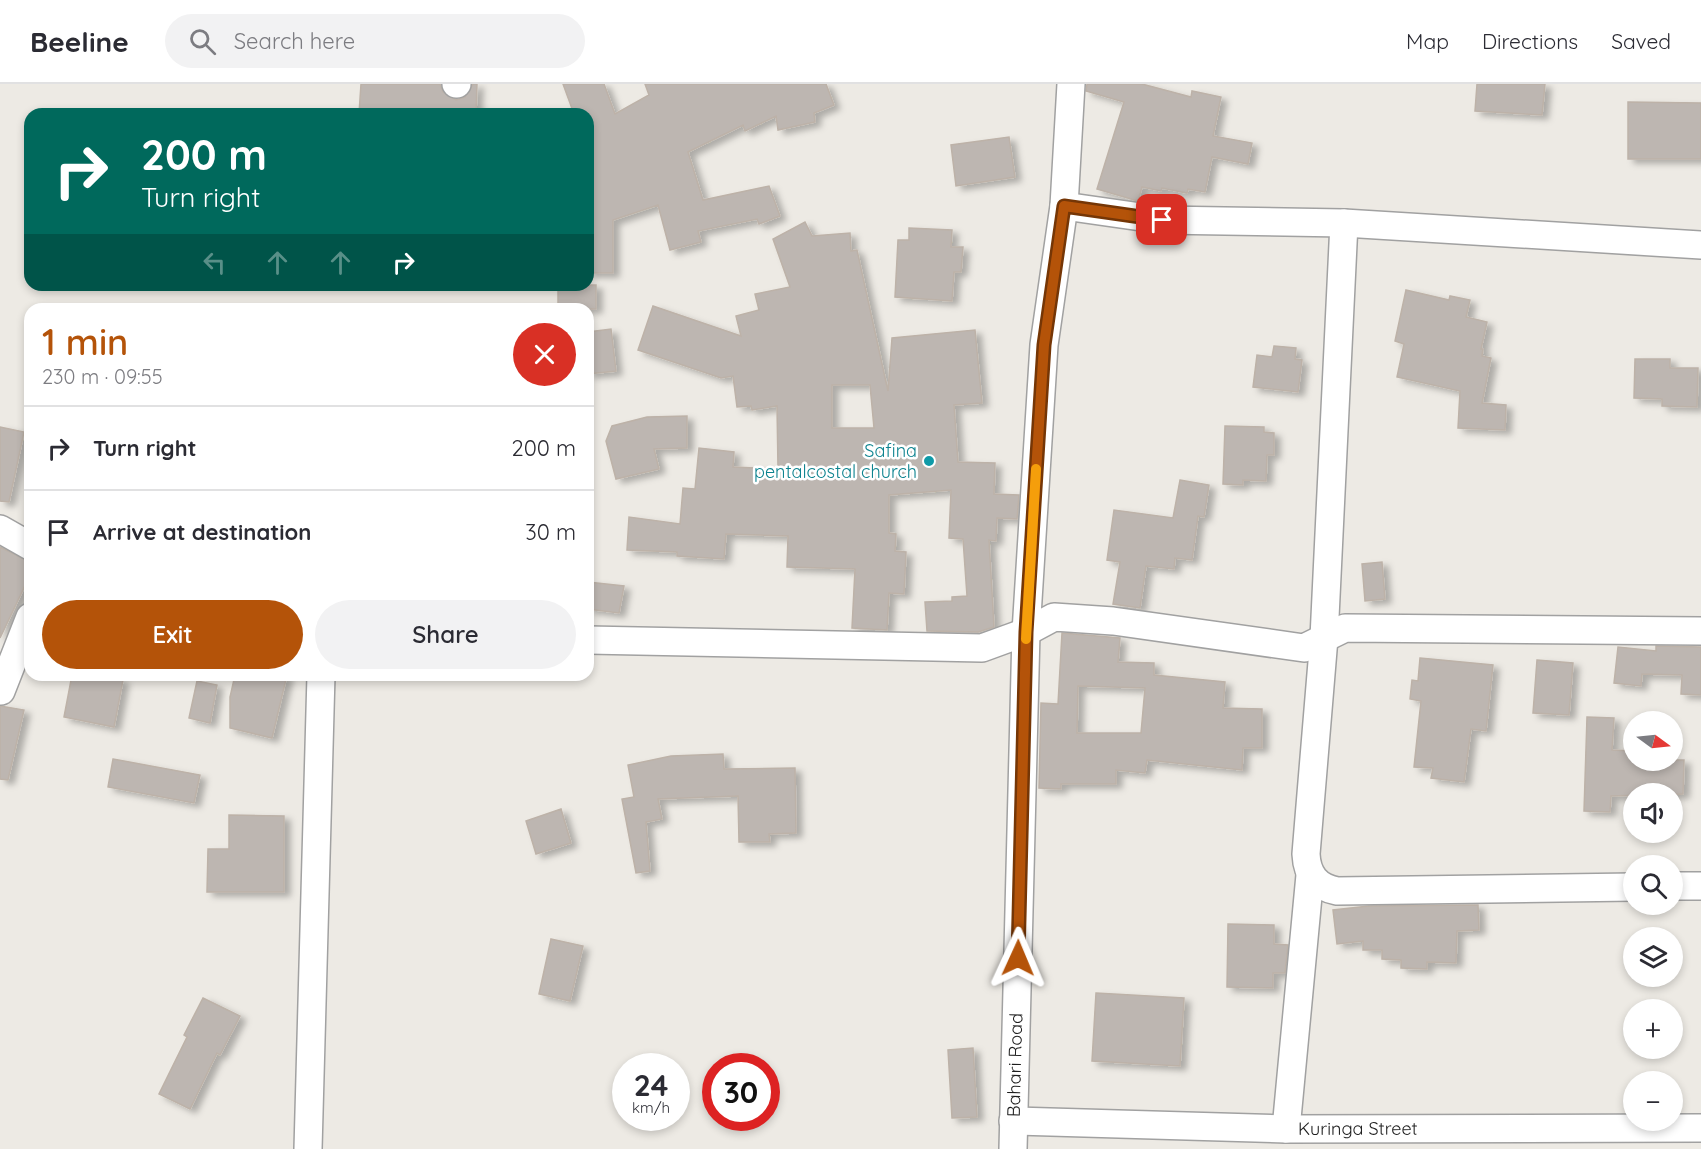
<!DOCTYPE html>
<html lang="en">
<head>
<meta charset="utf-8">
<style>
	body { margin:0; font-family:Quicksand,sans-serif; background:#f2f2f3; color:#2b2b33; height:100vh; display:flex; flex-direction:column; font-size:22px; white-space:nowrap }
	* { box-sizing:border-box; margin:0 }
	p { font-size:20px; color:#7c7c81 }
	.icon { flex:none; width:33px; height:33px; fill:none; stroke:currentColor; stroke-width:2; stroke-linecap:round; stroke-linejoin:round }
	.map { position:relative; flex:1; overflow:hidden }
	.side { position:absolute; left:24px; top:219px; width:570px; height:378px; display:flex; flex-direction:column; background:#fff; border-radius:18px; box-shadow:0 3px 9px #0003 }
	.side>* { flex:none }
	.guide { position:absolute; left:24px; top:24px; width:570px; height:183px; border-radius:18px; box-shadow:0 3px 9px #0003; background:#00695c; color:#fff; overflow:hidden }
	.needle { width:39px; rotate:105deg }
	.controls { position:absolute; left:1623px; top:627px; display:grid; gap:12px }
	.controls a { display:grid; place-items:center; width:60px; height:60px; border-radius:50%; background:#fff; box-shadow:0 3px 9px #0003; font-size:30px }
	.speed { position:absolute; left:612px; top:969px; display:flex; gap:12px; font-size:30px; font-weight:700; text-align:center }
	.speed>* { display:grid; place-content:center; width:78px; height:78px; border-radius:50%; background:#fff; box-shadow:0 3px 9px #0003; line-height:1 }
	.speed small { font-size:15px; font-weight:400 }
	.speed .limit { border:9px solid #d22; background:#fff; color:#111 }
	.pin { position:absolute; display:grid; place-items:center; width:51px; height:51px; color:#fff; margin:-26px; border-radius:12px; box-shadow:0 3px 9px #0006 }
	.me { position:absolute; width:66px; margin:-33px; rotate:1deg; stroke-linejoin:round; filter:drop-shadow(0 0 4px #0008) }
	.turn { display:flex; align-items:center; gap:21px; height:126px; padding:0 18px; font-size:27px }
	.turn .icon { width:78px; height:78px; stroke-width:2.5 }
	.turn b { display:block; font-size:42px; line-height:51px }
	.lanes { display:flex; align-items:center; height:57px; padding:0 18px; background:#0003; justify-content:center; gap:30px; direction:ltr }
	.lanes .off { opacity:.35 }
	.round { display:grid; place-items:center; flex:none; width:63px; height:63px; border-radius:32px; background:#f2f2f3 }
	.headline { display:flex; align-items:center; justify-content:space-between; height:102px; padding:0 18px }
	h1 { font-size:36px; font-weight:600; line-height:45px; color:#b45309 }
	.button { display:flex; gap:12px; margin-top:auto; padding:12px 18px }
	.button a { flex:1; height:69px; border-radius:36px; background:#b45309; color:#fff; font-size:24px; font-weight:600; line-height:69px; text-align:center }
	.button a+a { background:#f2f2f3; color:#2b2b33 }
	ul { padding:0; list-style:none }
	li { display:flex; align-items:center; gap:18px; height:84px; padding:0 18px; border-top:2px solid #e1e1e2 }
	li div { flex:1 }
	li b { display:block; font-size:22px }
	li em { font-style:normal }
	header { display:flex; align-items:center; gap:36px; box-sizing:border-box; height:84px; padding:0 30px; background:#fff; border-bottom:2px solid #e1e1e2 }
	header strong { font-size:28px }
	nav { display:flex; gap:33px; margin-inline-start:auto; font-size:21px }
	.search { width:420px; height:54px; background:#f2f2f3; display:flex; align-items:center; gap:15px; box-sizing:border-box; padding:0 21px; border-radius:33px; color:#7c7c81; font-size:22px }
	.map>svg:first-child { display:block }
</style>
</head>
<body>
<header>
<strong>Beeline</strong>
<div class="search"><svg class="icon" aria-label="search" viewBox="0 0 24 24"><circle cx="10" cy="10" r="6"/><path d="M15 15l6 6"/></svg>Search here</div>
<nav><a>Map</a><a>Directions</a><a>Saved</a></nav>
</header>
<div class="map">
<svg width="1701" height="1065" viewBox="0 0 1701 1065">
	<defs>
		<filter id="shadow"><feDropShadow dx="6" dy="4" stdDeviation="3" flood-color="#0004"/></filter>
	</defs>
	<rect width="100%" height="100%" fill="#edeae4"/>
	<path fill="#bdb6b1" stroke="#bdb2a8" stroke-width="1.5" fill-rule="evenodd" filter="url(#shadow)" d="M361 0H440L443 8 456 16 465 13 473 0H477L476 30H359Z
		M563 0H604L615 30 649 11 645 0H826L834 21 814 29 815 38 778 46 776 32 745 47 743 41 688 68 703 116 769 102 780 132 759 140 757 135 698 147 701 158 670 166 658 121 613 136V189H588V30H574Z
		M1087 0H1142L1191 13 1192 7 1221 13 1213 52 1252 59 1248 80 1212 73 1205 108 1188 105 1187 109 1162 104 1161 107 1142 103 1138 117 1097 105 1124 18 1086 7Z
		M1477 0H1545L1542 31 1475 27Z
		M1628 18 1701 19V75H1628Z
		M1009 53 1015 93 956 102 951 61Z
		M805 138 812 152 850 149 851 167 857 166 888 307 892 254 975 246 982 319 954 321 958 378 995 379 994 410 1019 411 1017 435 997 434 996 457 989 456 994 543 978 548 927 547 925 518 952 517V513L967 512 963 455 949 454 951 406 889 411V449L896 450 895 467 906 468 904 510 889 509 887 546 852 544 855 485 787 483 788 452 726 450 724 475 677 472V468L627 466 629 433 680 440 683 404 695 405 699 364 734 368 733 383 778 385 777 322 752 326 751 322 737 323 733 292 721 294 638 266 653 222 741 252 736 232 759 226 755 210 790 203 773 155ZM832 301H870L874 344H832Z
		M909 144 952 146 951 163H963L961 188H954L952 217 895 213 898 156H909Z
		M558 201H596V225H558Z
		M1406 206 1449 216 1450 212 1470 216 1466 233 1487 238 1481 265H1483L1482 272 1491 274 1482 319 1506 321 1505 346 1458 344 1460 307 1397 293 1404 260 1395 257Z
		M611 245 616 287 588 290V248Z
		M1274 262 1296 264 1295 275 1302 276 1298 308 1253 303 1257 271 1272 273Z
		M1635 275H1670V284H1698L1697 323 1662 322V315L1634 314Z
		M687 332V364L654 365 659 385 616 395 606 357 612 342 647 333Z
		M1225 342 1264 343V348L1274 349V371H1267L1266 397 1243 396V401L1223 400Z
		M0 343 24 348 9 418 0 417Z
		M1180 396 1209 401 1204 433 1198 432 1192 476 1175 474 1174 485 1146 482 1140 524 1113 520 1120 478 1107 476 1114 426 1173 434Z
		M0 463 30 478V491L0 554Z
		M1382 478 1385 515 1365 517 1362 480Z
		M588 498 624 502 619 529 588 525Z
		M1062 549 1120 554 1118 578 1154 579V591L1225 598 1223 624 1262 625V664H1243L1242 686 1147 676 1145 689 1116 686V700H1061V705L1039 704 1041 619 1058 620ZM1078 602 1145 604 1141 649H1077Z
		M1656 562 1701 563V611L1681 610 1682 591 1642 590 1641 602 1614 599 1618 563 1656 567Z
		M1420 574 1493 581 1486 647 1471 645 1464 698 1431 694 1433 684 1414 683 1421 617 1410 615 1412 596 1418 597Z
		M1537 576 1573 579 1569 631 1533 629Z
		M72 591H96L123 596 114 643 64 633Z
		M235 591H287L272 654 230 644V613Z
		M197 597 217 601 210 639 189 634Z
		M0 622 24 626 8 696 0 695Z
		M1587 633 1614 634 1612 666 1634 667V676H1684L1683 710 1611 712 1610 728 1584 727Z
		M723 670 724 685 795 684 796 749 769 750 770 758H739L738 712 658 715 662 735 646 738 650 787 636 789 622 715 634 713 628 681 671 672Z
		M113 675 200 691 194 719 108 703Z
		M561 725 571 759 536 770 526 737Z
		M229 731 284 732V808H207L208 765H229Z
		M1478 821 1479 846 1457 847 1456 879 1427 878V885L1401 884V876L1382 875V866H1363V857L1337 860 1333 826 1369 822Z
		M1228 840 1274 841V860L1288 861 1285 889H1273V904L1227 903Z
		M551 855 583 862 570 917 539 910Z
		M1096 909 1184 914 1180 982 1092 977Z
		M203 914 240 932 220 971 217 969 190 1025 159 1010 187 953 184 951Z
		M973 964 977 1033 952 1034 948 966Z"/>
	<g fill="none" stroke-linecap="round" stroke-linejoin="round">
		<defs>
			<g id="street">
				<path d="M456 0H457"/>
				<path d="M1064 122 1162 136 1344 139 1701 161"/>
				<path d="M1344 139 1324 554 1306 770C1307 791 1317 803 1337 807L1634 803"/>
				<path d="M0 445 30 462"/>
				<path d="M588 556 982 564 1026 548 1054 533 1113 537 1304 564 1345 544 1701 547"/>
				<path d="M1 607 30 533"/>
				<path d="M1672 802H1701"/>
				<path id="s1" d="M1013 1037 1286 1045 1701 1044"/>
				<path d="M1286 1045 1310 791"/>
				<path d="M308 1065 321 591"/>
				<path id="s2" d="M1013 1065 1026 548 1044 261 1064 122 1071 0"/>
			</g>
		</defs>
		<use href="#street" stroke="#a1a1a1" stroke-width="30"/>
		<use href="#street" stroke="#fff" stroke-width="27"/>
	</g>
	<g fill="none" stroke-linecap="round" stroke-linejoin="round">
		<defs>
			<path id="route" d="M1018 874 1026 548 1044 261 1064 122 1162 136"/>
		</defs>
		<use href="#route" stroke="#753606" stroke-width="15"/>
		<use href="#route" stroke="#b45309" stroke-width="10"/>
		<path stroke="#f59e0b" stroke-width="10" d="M1026 555 1036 385"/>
	</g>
	<circle fill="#0f9aa8" stroke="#fff" stroke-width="2" cx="929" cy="377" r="6"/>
	<g text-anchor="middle" stroke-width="5" stroke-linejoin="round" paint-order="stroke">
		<g font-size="18" fill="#0d838f" stroke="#fff" text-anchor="end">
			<text x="917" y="373">Safina<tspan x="917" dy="21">pentalcostal church</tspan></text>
		</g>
		<g font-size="18" fill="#1d1d1d" stroke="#fff">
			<text dy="6" stroke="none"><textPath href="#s2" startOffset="84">Bahari Road</textPath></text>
			<text dy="6" stroke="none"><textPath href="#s1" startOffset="345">Kuringa Street</textPath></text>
		</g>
	</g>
</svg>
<div class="controls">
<a><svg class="needle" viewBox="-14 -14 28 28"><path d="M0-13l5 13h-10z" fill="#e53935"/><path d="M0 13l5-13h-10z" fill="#7c7c81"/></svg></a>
<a><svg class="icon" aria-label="sound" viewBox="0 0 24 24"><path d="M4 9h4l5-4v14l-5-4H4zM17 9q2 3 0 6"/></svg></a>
<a><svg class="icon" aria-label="search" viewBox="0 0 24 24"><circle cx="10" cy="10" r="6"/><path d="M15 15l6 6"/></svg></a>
<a><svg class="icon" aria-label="layers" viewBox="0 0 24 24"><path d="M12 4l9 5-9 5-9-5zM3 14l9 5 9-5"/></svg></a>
<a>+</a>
<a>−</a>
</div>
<div class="speed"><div>24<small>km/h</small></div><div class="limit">30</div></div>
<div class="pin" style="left:1162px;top:136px;background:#d93025"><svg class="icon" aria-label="arrive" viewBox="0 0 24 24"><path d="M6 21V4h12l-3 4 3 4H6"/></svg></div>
<svg class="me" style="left:1018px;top:874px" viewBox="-20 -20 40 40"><path d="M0-17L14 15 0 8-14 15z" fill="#b45309" stroke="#fff" stroke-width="4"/></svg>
<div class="guide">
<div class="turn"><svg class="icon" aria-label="right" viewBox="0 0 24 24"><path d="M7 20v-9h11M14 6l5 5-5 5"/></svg><div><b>200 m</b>Turn right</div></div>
<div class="lanes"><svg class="icon off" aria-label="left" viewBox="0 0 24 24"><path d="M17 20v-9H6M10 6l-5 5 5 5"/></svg><svg class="icon off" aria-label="ahead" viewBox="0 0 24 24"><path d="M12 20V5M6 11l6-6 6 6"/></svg><svg class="icon off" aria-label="ahead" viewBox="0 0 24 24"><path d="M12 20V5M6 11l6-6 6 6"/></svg><svg class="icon" aria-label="right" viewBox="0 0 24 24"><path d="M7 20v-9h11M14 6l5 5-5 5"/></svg></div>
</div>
<section class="side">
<div class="headline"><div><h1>1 min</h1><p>230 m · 09:55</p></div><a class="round" style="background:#d93025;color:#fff"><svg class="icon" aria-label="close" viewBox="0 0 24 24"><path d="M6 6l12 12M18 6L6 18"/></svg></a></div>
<ul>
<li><svg class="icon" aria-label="right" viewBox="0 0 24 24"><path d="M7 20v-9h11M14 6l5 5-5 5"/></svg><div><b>Turn right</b></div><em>200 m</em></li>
<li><svg class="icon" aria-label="arrive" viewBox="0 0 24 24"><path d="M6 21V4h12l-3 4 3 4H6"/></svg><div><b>Arrive at destination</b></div><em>30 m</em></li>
</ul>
<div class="button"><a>Exit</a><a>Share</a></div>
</section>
</div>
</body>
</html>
